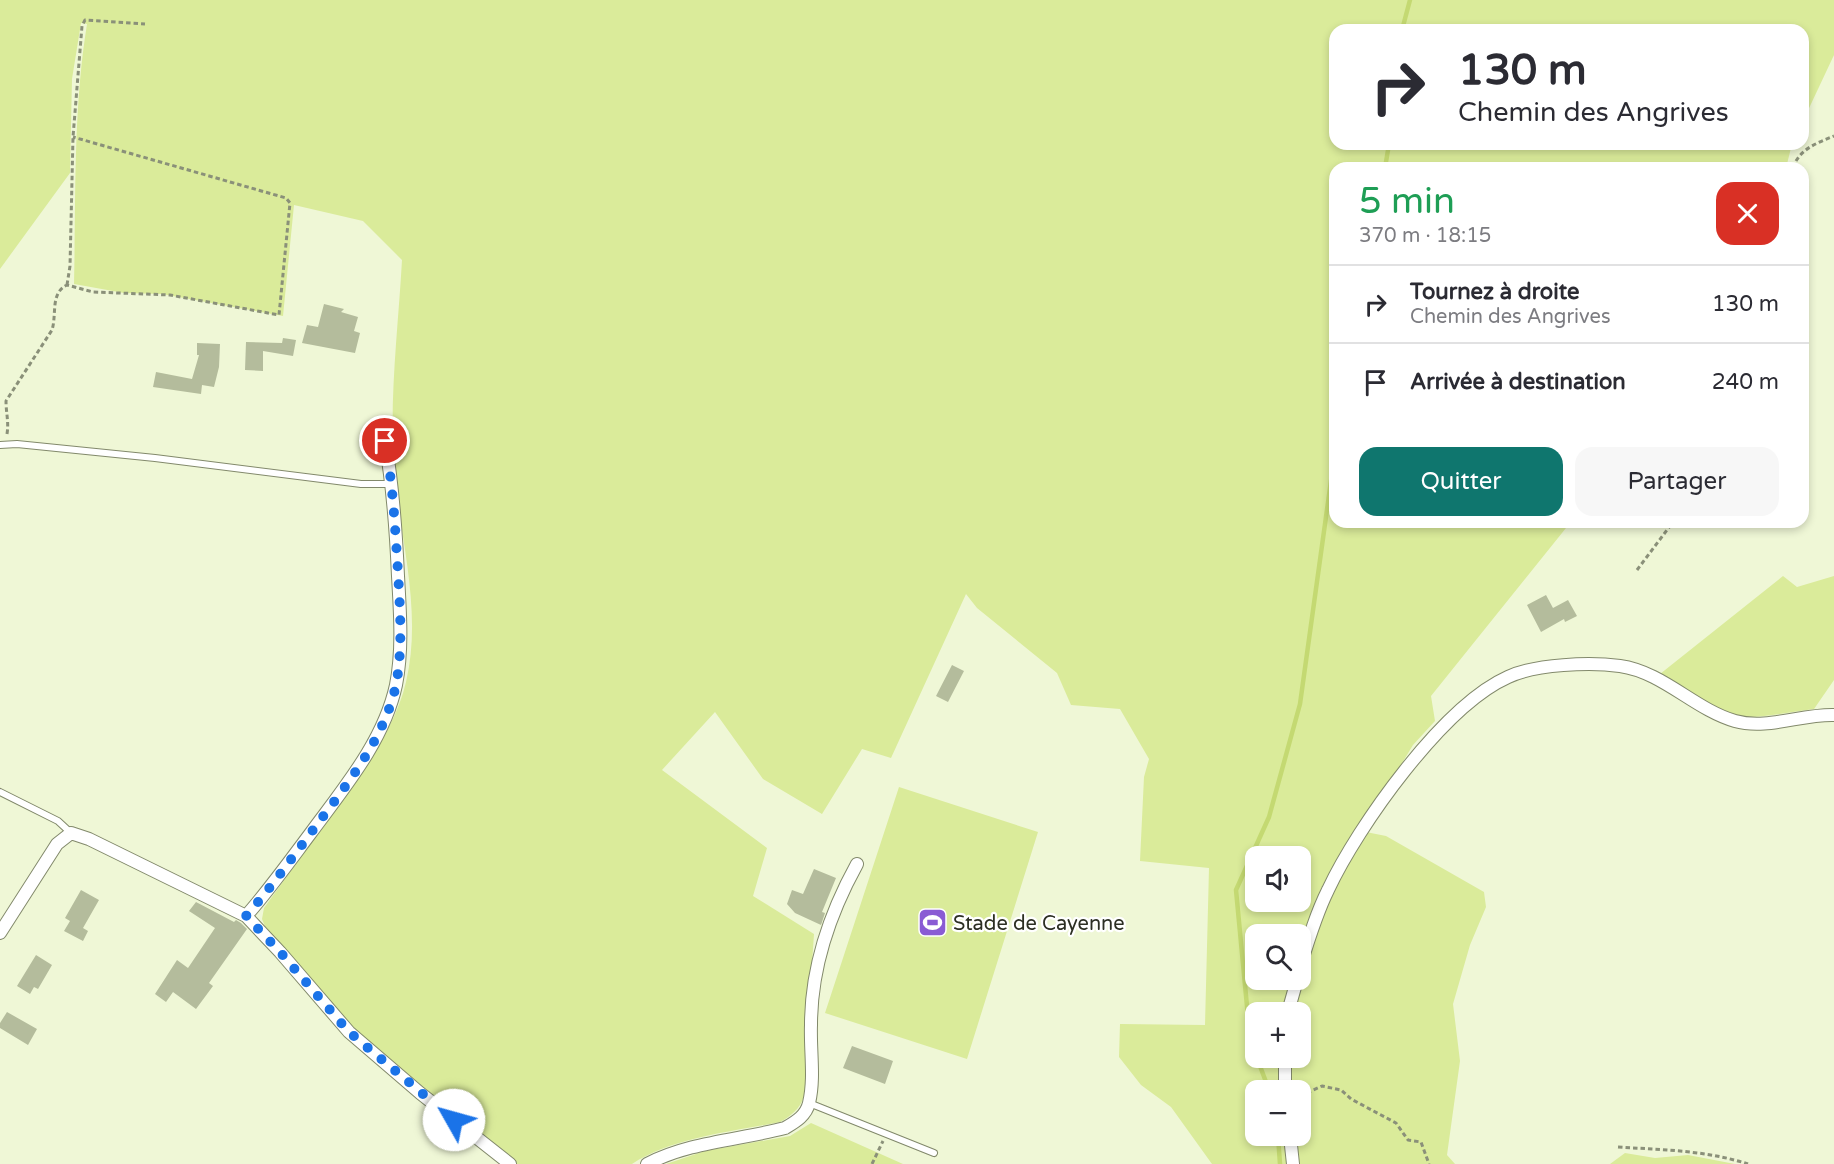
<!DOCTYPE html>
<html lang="fr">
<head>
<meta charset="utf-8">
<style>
	body { margin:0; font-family:"Varela Round",sans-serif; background:#f7f7f7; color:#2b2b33; height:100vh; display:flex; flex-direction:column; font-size:22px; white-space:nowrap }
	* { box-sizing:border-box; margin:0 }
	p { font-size:20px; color:#7c7c81 }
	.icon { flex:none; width:33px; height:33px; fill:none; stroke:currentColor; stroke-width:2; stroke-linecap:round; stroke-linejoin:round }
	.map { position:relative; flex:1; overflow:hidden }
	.drawer { position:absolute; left:1329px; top:162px; width:480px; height:366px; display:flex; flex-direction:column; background:#fff; border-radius:18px; box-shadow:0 3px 9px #0003 }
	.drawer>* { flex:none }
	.guide { position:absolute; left:1329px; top:24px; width:480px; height:126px; border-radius:18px; box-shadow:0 3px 9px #0003; background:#fff; color:#2b2b33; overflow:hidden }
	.fabs { position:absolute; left:1245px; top:846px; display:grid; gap:12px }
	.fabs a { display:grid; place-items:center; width:66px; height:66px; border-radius:12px; background:#fff; box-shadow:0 3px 9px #0003; font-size:30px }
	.pin { position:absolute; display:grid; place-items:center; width:51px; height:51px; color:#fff; margin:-26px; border:3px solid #fff; border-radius:50%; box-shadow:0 2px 6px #0007 }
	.me { position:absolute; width:66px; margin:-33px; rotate:308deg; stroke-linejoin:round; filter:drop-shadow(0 0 4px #0008) }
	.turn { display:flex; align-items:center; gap:21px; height:126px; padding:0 30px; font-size:27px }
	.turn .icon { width:78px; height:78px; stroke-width:2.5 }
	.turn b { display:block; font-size:42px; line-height:51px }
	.round { display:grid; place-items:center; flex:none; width:63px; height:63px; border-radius:18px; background:#f7f7f7 }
	.summary { display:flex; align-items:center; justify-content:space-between; height:102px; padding:0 30px }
	h1 { font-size:36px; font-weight:600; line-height:45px; color:#1e9e55 }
	.primary-button { display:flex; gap:12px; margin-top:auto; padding:12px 30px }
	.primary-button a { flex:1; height:69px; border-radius:18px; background:#0f766e; color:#fff; font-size:24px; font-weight:600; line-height:69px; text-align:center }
	.primary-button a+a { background:#f7f7f7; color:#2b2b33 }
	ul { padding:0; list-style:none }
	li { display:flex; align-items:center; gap:18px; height:78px; padding:0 30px; border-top:2px solid #e1e1e2 }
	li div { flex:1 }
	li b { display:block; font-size:22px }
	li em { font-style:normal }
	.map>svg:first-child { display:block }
</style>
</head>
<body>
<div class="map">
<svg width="1834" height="1164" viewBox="0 0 1834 1164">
	<rect width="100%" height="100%" fill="#eff7d6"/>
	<path fill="#daeb9a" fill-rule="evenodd" d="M0 0H1834V55L1803 121V30H1335V144H1792L1786 168H1335V522H1575L1566 528 1431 696 1435 721 1413 745 1361 831 1386 836 1484 892 1486 907 1470 945 1453 1004 1460 1061 1447 1155 1455 1164H1212L1171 1107 1141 1085 1119 1057 1120 1024 1205 1025 1209 868 1140 861 1144 777 1149 759 1120 709 1071 705 1057 673 977 608 966 594 891 758 862 749 822 814 763 779 715 712 662 770 767 848 753 896 814 934 805 1066C807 1093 806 1108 780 1122 732 1132 674 1137 632 1164H514L350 1025 268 934 262 919 264 908C288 875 311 842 335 809 363 770 395 729 406 682 422 615 402 545 395 479 388 407 398 332 402 260L363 221 294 205 283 316 162 294 124 293 74 284C76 198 73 110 87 24L81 23 72 79 70 173 0 269ZM1256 856H1300V902H1256ZM1256 934H1300V980H1256ZM1256 1012H1300V1058H1256ZM1256 1090H1300V1136H1256Z
		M1783 576 1797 587 1834 576V680L1814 709C1792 712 1770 716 1748 717 1715 717 1686 692 1660 674Z
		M899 787 1038 832 967 1059 825 1013Z
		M811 1123 903 1164H666L705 1151 790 1136Z
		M1625 1153 1655 1158 1688 1155 1735 1164H1610Z"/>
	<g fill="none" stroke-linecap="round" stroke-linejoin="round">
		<path stroke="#c4d972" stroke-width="4.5" d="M1402 30 1410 0
			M1385 168 1389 144
			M1256 1052 1250 1038 1236 890 1269 817 1300 704 1335 452
			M1257 1058 1269 1090
			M1278 1136 1280 1164"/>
	</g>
	<path fill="#b4bc9c" d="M324 304 344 309 341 312 358 317 354 331 360 333 355 353 302 343 307 325 318 327Z
		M283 338 296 340 293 356 263 351V371L245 370 246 342 282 343Z
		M197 343 220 344 219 367 214 387 202 385 201 394 153 387 156 372 192 379 199 355H197Z
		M1546 595 1553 608 1568 600 1577 616 1565 622 1564 619 1541 632 1527 605Z
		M952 665 964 671 948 702 936 696Z
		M814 869 836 878 822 912 825 913 821 925 795 913 787 904 792 890 803 894Z
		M81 890 99 900 83 928 88 931 83 941 64 931 70 921 65 918Z
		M196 902 234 922 236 920 241 923 247 929 209 983 213 986 196 1009 173 992 166 1002 155 994 177 960 188 968 215 928 189 911Z
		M36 955 52 965 38 989 34 987 30 994 17 986Z
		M7 1012 37 1029 28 1045 0 1028V1023Z
		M852 1046 893 1061 885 1084 843 1068Z"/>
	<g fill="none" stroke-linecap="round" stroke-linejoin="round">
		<defs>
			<path id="lane" d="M0 445 17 444 155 458 361 484H393
				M0 792 58 821 71 833
				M809 1103 934 1153"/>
			<path id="street" d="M246 916C269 890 289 862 310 834 343 789 384 741 396 685 403 649 400 612 398 576 396 530 393 486 385 441
				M0 933 57 844 71 833 89 839 246 916 280 952 349 1032 420 1093 510 1164
				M1300 967C1308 941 1316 914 1328 890 1358 826 1443 706 1508 677 1536 664 1590 662 1620 666 1663 672 1694 709 1735 721 1767 730 1801 714 1834 715
				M1288 1012 1297 980
				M1285 1090V1058
				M1290 1136 1293 1164
				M647 1164C689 1142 739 1140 785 1128 795 1122 806 1116 809 1103 815 1078 810 1051 811 1025 811 968 830 913 857 864"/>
		</defs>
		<use href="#lane" stroke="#82896b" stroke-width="8"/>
		<use href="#street" stroke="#82896b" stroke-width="14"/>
		<path stroke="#8a9079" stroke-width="3" stroke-dasharray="4.5 3" stroke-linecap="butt" d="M1793 168C1799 149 1817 143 1834 136
			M67 285 70 266 73 137 82 26 85 20 145 24
			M7 434C9 422 6 413 6 401L52 330C57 314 50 293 67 285L93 292 170 295 279 315 290 203 286 198 73 137
			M1637 570 1673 522
			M1300 1096 1322 1086 1341 1090 1351 1099 1396 1123 1408 1140 1421 1142 1429 1164
			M1618 1147C1662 1150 1705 1150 1748 1164
			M872 1164 883 1141"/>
		<use href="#lane" stroke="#fff" stroke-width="6"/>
		<use href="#street" stroke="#fff" stroke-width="12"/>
	</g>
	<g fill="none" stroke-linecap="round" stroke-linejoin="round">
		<path stroke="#1a73e8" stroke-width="10" stroke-dasharray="0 18" d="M385 441C393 485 395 527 398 572 400 609 403 648 396 685 384 741 343 789 310 834 289 862 269 890 246 916L280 952 349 1032 454 1120"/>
	</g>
	<defs>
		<symbol id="stadium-square" viewBox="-11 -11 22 22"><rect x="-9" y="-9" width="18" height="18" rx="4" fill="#8a5bd4" stroke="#fff"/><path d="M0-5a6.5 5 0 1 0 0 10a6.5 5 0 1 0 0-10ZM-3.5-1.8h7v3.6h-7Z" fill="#fff"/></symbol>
	</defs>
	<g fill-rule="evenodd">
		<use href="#stadium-square" x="916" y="906" width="33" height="33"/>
	</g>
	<g text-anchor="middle" stroke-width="4.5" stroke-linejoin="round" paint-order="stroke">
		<g font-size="20" fill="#2c2f23" stroke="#fff" text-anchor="start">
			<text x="953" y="930">Stade de Cayenne</text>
		</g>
	</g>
</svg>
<div class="fabs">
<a><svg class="icon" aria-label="sound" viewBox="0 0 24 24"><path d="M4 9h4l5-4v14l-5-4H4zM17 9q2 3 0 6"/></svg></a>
<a><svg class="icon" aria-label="search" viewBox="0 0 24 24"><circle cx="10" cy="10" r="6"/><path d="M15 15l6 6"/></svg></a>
<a>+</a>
<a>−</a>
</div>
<div class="pin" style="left:385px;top:441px;background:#d93025"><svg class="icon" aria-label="arrive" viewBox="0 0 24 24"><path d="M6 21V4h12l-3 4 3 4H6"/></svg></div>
<svg class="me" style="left:454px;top:1120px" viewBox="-20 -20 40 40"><circle r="19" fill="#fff"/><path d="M0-13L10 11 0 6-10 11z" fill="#1a73e8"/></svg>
<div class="guide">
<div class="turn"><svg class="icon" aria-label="right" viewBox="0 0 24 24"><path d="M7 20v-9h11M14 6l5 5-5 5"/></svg><div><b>130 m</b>Chemin des Angrives</div></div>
</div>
<section class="drawer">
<div class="summary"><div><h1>5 min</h1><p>370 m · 18:15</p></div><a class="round" style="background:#d93025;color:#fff"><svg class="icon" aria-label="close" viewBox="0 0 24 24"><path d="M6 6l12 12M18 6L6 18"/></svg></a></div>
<ul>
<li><svg class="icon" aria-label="right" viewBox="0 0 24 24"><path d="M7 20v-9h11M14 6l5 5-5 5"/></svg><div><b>Tournez à droite</b><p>Chemin des Angrives</p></div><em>130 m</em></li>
<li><svg class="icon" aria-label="arrive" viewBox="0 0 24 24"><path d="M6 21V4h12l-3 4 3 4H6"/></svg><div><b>Arrivée à destination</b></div><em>240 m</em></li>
</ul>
<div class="primary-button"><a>Quitter</a><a>Partager</a></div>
</section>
</div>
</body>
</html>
